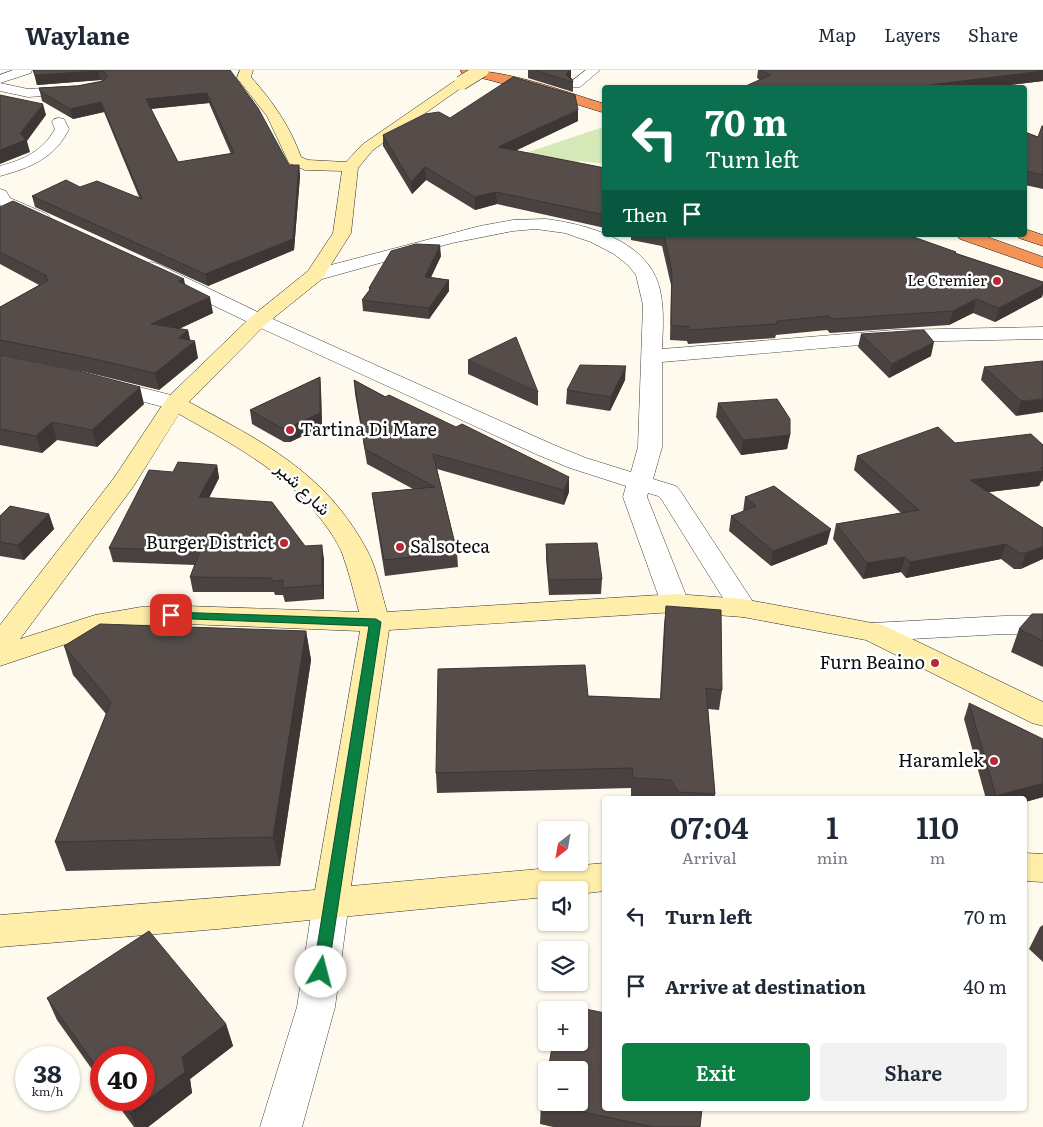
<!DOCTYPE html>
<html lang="en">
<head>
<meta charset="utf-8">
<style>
	body { margin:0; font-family:Literata,Vazirmatn,serif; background:#f2f2f3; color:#1f2937; height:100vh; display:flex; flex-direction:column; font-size:19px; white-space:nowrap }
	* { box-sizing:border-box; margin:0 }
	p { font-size:16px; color:#747a83 }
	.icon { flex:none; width:28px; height:28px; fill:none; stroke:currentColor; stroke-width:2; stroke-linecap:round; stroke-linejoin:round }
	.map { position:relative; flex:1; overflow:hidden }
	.sheet { position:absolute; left:602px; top:726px; width:425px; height:315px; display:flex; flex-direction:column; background:#fff; border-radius:5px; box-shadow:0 1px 4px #0004 }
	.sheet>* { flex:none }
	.hud { position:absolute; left:602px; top:15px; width:425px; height:152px; border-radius:5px; box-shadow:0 1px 4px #0004; background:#0b6e4f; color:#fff; overflow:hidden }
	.needle { width:32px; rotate:211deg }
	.controls { position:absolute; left:538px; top:751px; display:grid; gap:10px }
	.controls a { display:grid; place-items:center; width:50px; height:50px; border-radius:5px; background:#fff; box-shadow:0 1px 4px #0004; font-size:25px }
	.speed { position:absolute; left:15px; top:976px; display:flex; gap:10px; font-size:25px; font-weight:700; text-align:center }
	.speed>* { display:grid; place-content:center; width:65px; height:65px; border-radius:50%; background:#fff; box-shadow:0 1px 4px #0004; line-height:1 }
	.speed small { font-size:12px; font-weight:400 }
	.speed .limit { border:8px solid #d22; background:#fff; color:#111 }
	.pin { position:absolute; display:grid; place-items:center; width:42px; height:42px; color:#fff; margin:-21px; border-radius:10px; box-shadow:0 2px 8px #0006 }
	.me { position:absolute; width:55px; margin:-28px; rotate:8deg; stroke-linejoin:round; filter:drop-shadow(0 0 4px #0008) }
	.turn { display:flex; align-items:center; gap:18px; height:105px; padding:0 20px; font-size:22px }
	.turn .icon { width:65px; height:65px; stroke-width:2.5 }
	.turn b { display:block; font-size:35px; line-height:42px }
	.then { display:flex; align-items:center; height:48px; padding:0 20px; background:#0003; gap:10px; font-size:19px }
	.eta { display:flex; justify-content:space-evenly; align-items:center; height:85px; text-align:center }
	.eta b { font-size:30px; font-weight:600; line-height:35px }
	.cta { display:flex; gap:10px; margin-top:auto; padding:10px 20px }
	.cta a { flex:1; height:58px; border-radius:5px; background:#0b8043; color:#fff; font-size:20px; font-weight:600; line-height:58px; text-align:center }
	.cta a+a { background:#f2f2f3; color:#1f2937 }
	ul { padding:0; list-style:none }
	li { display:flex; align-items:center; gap:15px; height:70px; padding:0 20px }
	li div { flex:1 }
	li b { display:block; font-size:19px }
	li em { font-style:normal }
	header { display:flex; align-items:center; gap:30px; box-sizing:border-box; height:70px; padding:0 25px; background:#fff; border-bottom:1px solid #e0e1e3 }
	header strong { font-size:24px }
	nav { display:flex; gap:28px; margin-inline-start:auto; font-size:18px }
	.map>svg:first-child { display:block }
</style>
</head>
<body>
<header>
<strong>Waylane</strong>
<nav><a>Map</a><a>Layers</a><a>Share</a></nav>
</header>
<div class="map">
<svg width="1043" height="1057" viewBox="0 0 1043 1057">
	<rect width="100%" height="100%" fill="#fffaee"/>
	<path fill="#d5e9b8" d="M603 57 605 58V94L580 91 547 100 514 87Z"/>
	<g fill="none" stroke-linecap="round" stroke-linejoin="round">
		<defs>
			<path id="minor" d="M13 0H32L31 3 0 13V5Z
				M0 13 28 19 76 16 83 20 76 24 28 27 0 21Z
				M59 48 64 49 69 59C55 88 30 98 0 106V96C23 90 43 81 55 59L52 52 54 49Z
				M1004 546H1043V564H1004L873 571 863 569 859 562 863 555 873 553Z"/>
			<path id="tertiary" d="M586 0H600L580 17H570L568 14Z
				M0 119 6 121 10 128 47 144 50 148 47 152H35L0 135Z
				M546 149C585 154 641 169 657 210 665 231 663 257 662 279L894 260 1043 257V269L894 272 662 292V377L653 409 676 416 681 422 757 538 753 544 743 547 733 544 662 430 658 426 648 423 647 427 689 533 685 539 675 542 665 539 661 533 623 427 626 416 570 398 538 385 252 254 144 202 142 198 144 194 151 192 158 194 266 246 554 375 586 388 631 402 638 377 643 235 636 205 628 195 614 184 591 172 565 163 536 159 513 161 452 173 315 211 308 209 306 205 308 201 480 156 513 150Z
				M107 309 183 328 186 333 183 338 175 340 99 320 96 315 99 310Z
				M331 817 344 821 349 832 335 937 302 1057H260L297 937 313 832 318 821Z"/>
			<path id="secondary" d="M240 0H253L251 7C273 32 290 56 301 87L308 90 346 92 363 74 456 10H466L468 13 373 80 358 98 351 163 322 209 266 254 189 332C263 372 325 402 367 480 377 499 381 522 387 542L675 524 743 529 883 555 1043 632V656L1032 653 866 570 743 547 675 542 389 560 351 816 605 793V821L579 824V820H546V827L218 859 0 877V845L315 820 360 561 186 554 141 555 99 563 0 596V555L114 408 167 328 252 246 308 201 333 163 342 101 305 100 289 93 267 46 237 8ZM179 344C232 374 281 399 320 448 328 458 337 471 342 483 349 502 354 523 359 542L186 536 141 537 95 545 20 569 133 417Z
				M1025 783 1043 784V812L1025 811Z"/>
			<path id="motorway" d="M461 0C509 0 559 20 605 34V43L540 23 462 3Z
				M1025 159 1043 165V176L1019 168 1017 165H1025Z
				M957 165H982L1043 187V198L960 169Z"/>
		</defs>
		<use href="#minor" stroke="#404040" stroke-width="1"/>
		<use href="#tertiary" stroke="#404040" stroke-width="1"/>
		<use href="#secondary" stroke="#2f2f2f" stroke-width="1"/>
		<use href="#motorway" stroke="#1e1e1e" stroke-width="1"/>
		<use href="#minor" fill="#fff" fill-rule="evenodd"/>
		<use href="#tertiary" fill="#fff" fill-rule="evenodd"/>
		<use href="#secondary" fill="#feeea9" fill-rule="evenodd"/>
		<use href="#motorway" fill="#f39358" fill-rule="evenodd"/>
		<defs>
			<path id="secondary-bridge" d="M461 13 482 0"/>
		</defs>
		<use href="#secondary-bridge" stroke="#2f2f2f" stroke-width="15" stroke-linecap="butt"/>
		<use href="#secondary-bridge" stroke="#feeea9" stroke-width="14"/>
	</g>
	<path fill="#4a4240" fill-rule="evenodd" d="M33 0H230L289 95H299L300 106 294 180 208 216 35 137 32 126 80 117 139 127 104 42 73 49 42 31 39 18 77 16 103 11 100 10 37 15ZM209 33 231 84 178 92 151 39Z
		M528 0H571V8L573 12V22L528 8Z
		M758 0H1043V11L985 18H746V16L760 10 757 8Z
		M450 48 578 51 515 81 605 98V158L497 134 475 140 426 110 412 124 383 76V65Z
		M1043 56V119L1025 115V62L1038 67Z
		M0 137 186 215 213 243 179 259 188 260 190 271 198 288 159 320 85 302 0 285V237L39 215 0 194Z
		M631 165H908L956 183 1043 212V223L1042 227 995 252 973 243 949 255 830 263 827 260 776 265 775 268 688 274 687 271 670 270 671 215 662 176 631 170Z
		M441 186 431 207 449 210V221L429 249 363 241 362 230 369 221V218Z
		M861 264 931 286 889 308 858 277Z
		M0 285 144 334 97 377 57 370 42 383 0 375Z
		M468 290 538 322V336L468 304Z
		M1043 291 1016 346 981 310 984 297Z
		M320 307 321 321 322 357 290 372H284L252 354 250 340Z
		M354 310 569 422 564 435 437 399 457 482 458 497 385 506 374 438 372 423 413 419 367 394 355 324Z
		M625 310 610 341 566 334 567 320Z
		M718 333 790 365 787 379 741 385 716 347Z
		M955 373 1043 375V411L1041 412 1039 416 988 422 1043 458 1021 499H1014L1001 489 906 508 901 502 863 509 833 469 836 454 901 443 854 400 857 386Z
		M217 395 219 408 209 428 305 476 324 489V529L285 532 283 525H275L274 522H193L190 507 195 495 113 492 109 478 173 402Z
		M745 427 827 474 771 496 729 461 731 446 743 442Z
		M49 444 54 459 24 490 0 486V446Z
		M546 474 602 509 601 524 549 525 546 489Z
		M666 536 722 620 719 640 708 639 715 724V729L631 728V718L437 723 436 703 588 626 660 629 664 555Z
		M1043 544V597L1011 582 1019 559Z
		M306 561 311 590 280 796 66 801 55 772 106 644 73 605 64 576Z
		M969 633 1043 727 1025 732V729H986L964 649Z
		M1043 855V892L1029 879 1040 857Z
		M47 928 226 954 233 976 190 1009 192 1023 148 1057H134L114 1030H144L101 988V1012L57 950Z
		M541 1033 700 1057H553L540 1054Z"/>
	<path fill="#3c3634" d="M571 0V10L570 11 566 4Z
		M98 1 100 10 37 15 35 5Z
		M1043 1V11L985 18H906Z
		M207 23 209 33 148 39 146 29Z
		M101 32 104 42 73 49 70 39Z
		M43 34 46 45 27 71 30 82 0 94V80L20 63Z
		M578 40V51L498 89V77Z
		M299 95 300 106 294 180 208 216 205 204Z
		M425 97 426 110 412 124 411 112Z
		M496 122 497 134 475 140V127Z
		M440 175 441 186 426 218 425 207Z
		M184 209 187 224 178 211Z
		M449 210V221L429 249V238Z
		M1043 215V223L1042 227 995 252 999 238Z
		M210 227 213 243 155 270 151 254Z
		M976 229 973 243 949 255 953 241Z
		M188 260 191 274 195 271 198 288 159 320 155 303 179 268Z
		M934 272 931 286 889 308 892 294Z
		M626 296 625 310 610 341 611 327Z
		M320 307 321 321 322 357 290 372 288 358Z
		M140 317 144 334 97 377 92 360Z
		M1043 329V342L1016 346 1021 331Z
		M52 352 57 370 42 383 36 366Z
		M790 365 787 379 741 385 743 370Z
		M217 395 219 408 202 441 199 427Z
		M1043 401V405L1039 416 965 425 970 410Z
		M569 407V422L564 435V420Z
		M49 444 54 459 24 490 18 475Z
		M831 459 827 474 771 496 773 481Z
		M1006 474 1001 489 906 508 910 492Z
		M322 475 324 489V529L322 515Z
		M1043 476V489L1021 499 1026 483Z
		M905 487 901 502 863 509 867 493Z
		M306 561 311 590 280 796 273 767Z
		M1043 713V727L1025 732V729H995L996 726Z
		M226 954 233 976 190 1009 192 1023 148 1057H136L130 1043 182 987Z"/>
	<path fill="#564d4a" stroke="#3c3634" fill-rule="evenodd" d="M33 0H230L258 38 289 95H299L293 169 205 204 32 126 66 110 80 117 97 111 142 129 101 32 70 39 40 21 39 18 77 16 103 11 107 7 105 2 98 1 35 5ZM207 23 234 83 178 92 146 29Z
		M534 0H570L566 4 569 8 572 9 573 12Z
		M760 0H1043V1L906 18H749L746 16 770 5Z
		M513 7 575 25 578 40 498 77 605 98V145L496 122 475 127 425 97 411 112 383 65 425 44 439 42 450 48Z
		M0 25 43 34 20 63 26 70 0 80Z
		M1042 56H1043V105L1025 101V62L1038 67Z
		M13 131 184 209 178 211 210 227 151 254 188 260 179 268 195 271 155 303 81 286 0 270V237L49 210 44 207 47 206 0 182V137Z
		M664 165H908L956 182 954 183 1043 212V215L999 238 976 229 953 241 832 249 829 246 777 251V254L689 260V257L671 255 672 202Z
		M416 174 440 175 425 207 449 210 429 238 362 230 371 218H369L391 181Z
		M924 260 934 272 892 294 861 264Z
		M516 267 538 322 468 290Z
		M0 285 79 301 140 317 92 360 52 352 36 366 0 359Z
		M1043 291V329L1021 331 984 297Z
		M580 295 626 296 611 327 567 320Z
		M320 307V343L288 358H281L250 340Z
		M354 310 385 327 389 325 456 357 462 354 569 407 564 420 433 384 457 482 384 490 372 423 435 417 365 379Z
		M777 329 790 349V365L743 370 718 333Z
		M938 357 955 373 1031 364 1043 375V397L1041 398 1043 400V401L970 410 1043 458V476L1026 483H1019L1006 474 910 492 905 487 867 493 836 454 919 440 857 386Z
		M178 392 217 395 199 427 272 432 305 476 322 475V515L282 518 283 510 272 511V508L190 507 200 481 109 478 149 400 173 402Z
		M774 416 831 459 773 481 731 446 756 436 745 427Z
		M10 436 49 444 18 475 0 472V446Z
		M597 473 602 509 549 510 546 474Z
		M666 536 721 540 722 620 706 618 715 724 678 722 671 710 633 708 632 698 436 703 438 599 585 595 588 626 661 629Z
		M1032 544H1043V571L1019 559Z
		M100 554 306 561 273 767 55 772 111 632 64 576Z
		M969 633 1043 669V713L996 726Z
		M149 861 226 954 182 987 185 1002 130 1043 120 1030H144V988H101V1003L47 928Z
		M561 934 605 943V1039H702L700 1057H653L541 1033 546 1007V1032H579V1000H548L553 972H579V940H560Z"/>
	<path fill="#0b8043" stroke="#07532c" d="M171 542 376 549 381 552 328 902 326 907 321 909 315 907 313 902 369 556 167 548 165 545 167 543Z"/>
	<g fill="#bc2738" stroke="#fff" stroke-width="2">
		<circle cx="997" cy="211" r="5"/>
		<circle cx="290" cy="360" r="5"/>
		<circle cx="284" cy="473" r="5"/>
		<circle cx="400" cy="477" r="5"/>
		<circle cx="935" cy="593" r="5"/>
		<circle cx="994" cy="691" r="5"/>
	</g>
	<g text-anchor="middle" stroke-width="5" stroke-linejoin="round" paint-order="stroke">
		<g font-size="15" fill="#0d0d0d" stroke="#fff" text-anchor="end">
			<text x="987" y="216">Le Cremier</text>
		</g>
		<g font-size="18" fill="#0d0d0d" stroke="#fff" text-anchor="end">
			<text x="300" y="366" text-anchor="start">Tartina Di Mare</text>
			<text x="274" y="479">Burger District</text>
			<text x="410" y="483" text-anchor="start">Salsoteca</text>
			<text x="925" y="599">Furn Beaino</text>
			<text x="984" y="697">Haramlek</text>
		</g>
		<g font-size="18" fill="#0d0d0d" stroke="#fff">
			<text transform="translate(303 419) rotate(44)" y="6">شارع شير</text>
		</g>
	</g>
</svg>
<div class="controls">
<a><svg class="needle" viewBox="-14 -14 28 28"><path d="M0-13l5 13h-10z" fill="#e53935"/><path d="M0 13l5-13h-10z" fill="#747a83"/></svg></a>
<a><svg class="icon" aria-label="sound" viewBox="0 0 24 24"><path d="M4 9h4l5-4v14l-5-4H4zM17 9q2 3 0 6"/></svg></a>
<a><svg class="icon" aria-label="layers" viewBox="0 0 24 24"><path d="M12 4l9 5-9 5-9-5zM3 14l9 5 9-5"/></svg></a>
<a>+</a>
<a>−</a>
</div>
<div class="speed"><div>38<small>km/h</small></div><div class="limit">40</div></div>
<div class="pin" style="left:171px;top:545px;background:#d93025"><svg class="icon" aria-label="arrive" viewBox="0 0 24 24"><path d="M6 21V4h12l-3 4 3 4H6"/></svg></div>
<svg class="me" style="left:321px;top:902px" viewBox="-20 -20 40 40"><circle r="19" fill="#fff"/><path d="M0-13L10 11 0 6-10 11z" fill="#0b8043"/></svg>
<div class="hud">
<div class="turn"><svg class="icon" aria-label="left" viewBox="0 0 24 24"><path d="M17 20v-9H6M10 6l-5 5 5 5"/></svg><div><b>70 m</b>Turn left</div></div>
<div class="then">Then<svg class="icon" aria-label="arrive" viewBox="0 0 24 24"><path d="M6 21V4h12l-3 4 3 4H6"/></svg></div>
</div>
<section class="sheet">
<div class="eta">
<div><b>07:04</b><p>Arrival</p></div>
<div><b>1</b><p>min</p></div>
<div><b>110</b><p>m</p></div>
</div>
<ul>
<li><svg class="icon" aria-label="left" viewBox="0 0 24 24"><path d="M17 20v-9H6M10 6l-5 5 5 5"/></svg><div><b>Turn left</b></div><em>70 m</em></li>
<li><svg class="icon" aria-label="arrive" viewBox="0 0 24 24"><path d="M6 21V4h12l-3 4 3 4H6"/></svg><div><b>Arrive at destination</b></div><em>40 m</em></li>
</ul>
<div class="cta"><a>Exit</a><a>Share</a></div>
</section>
</div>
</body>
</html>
